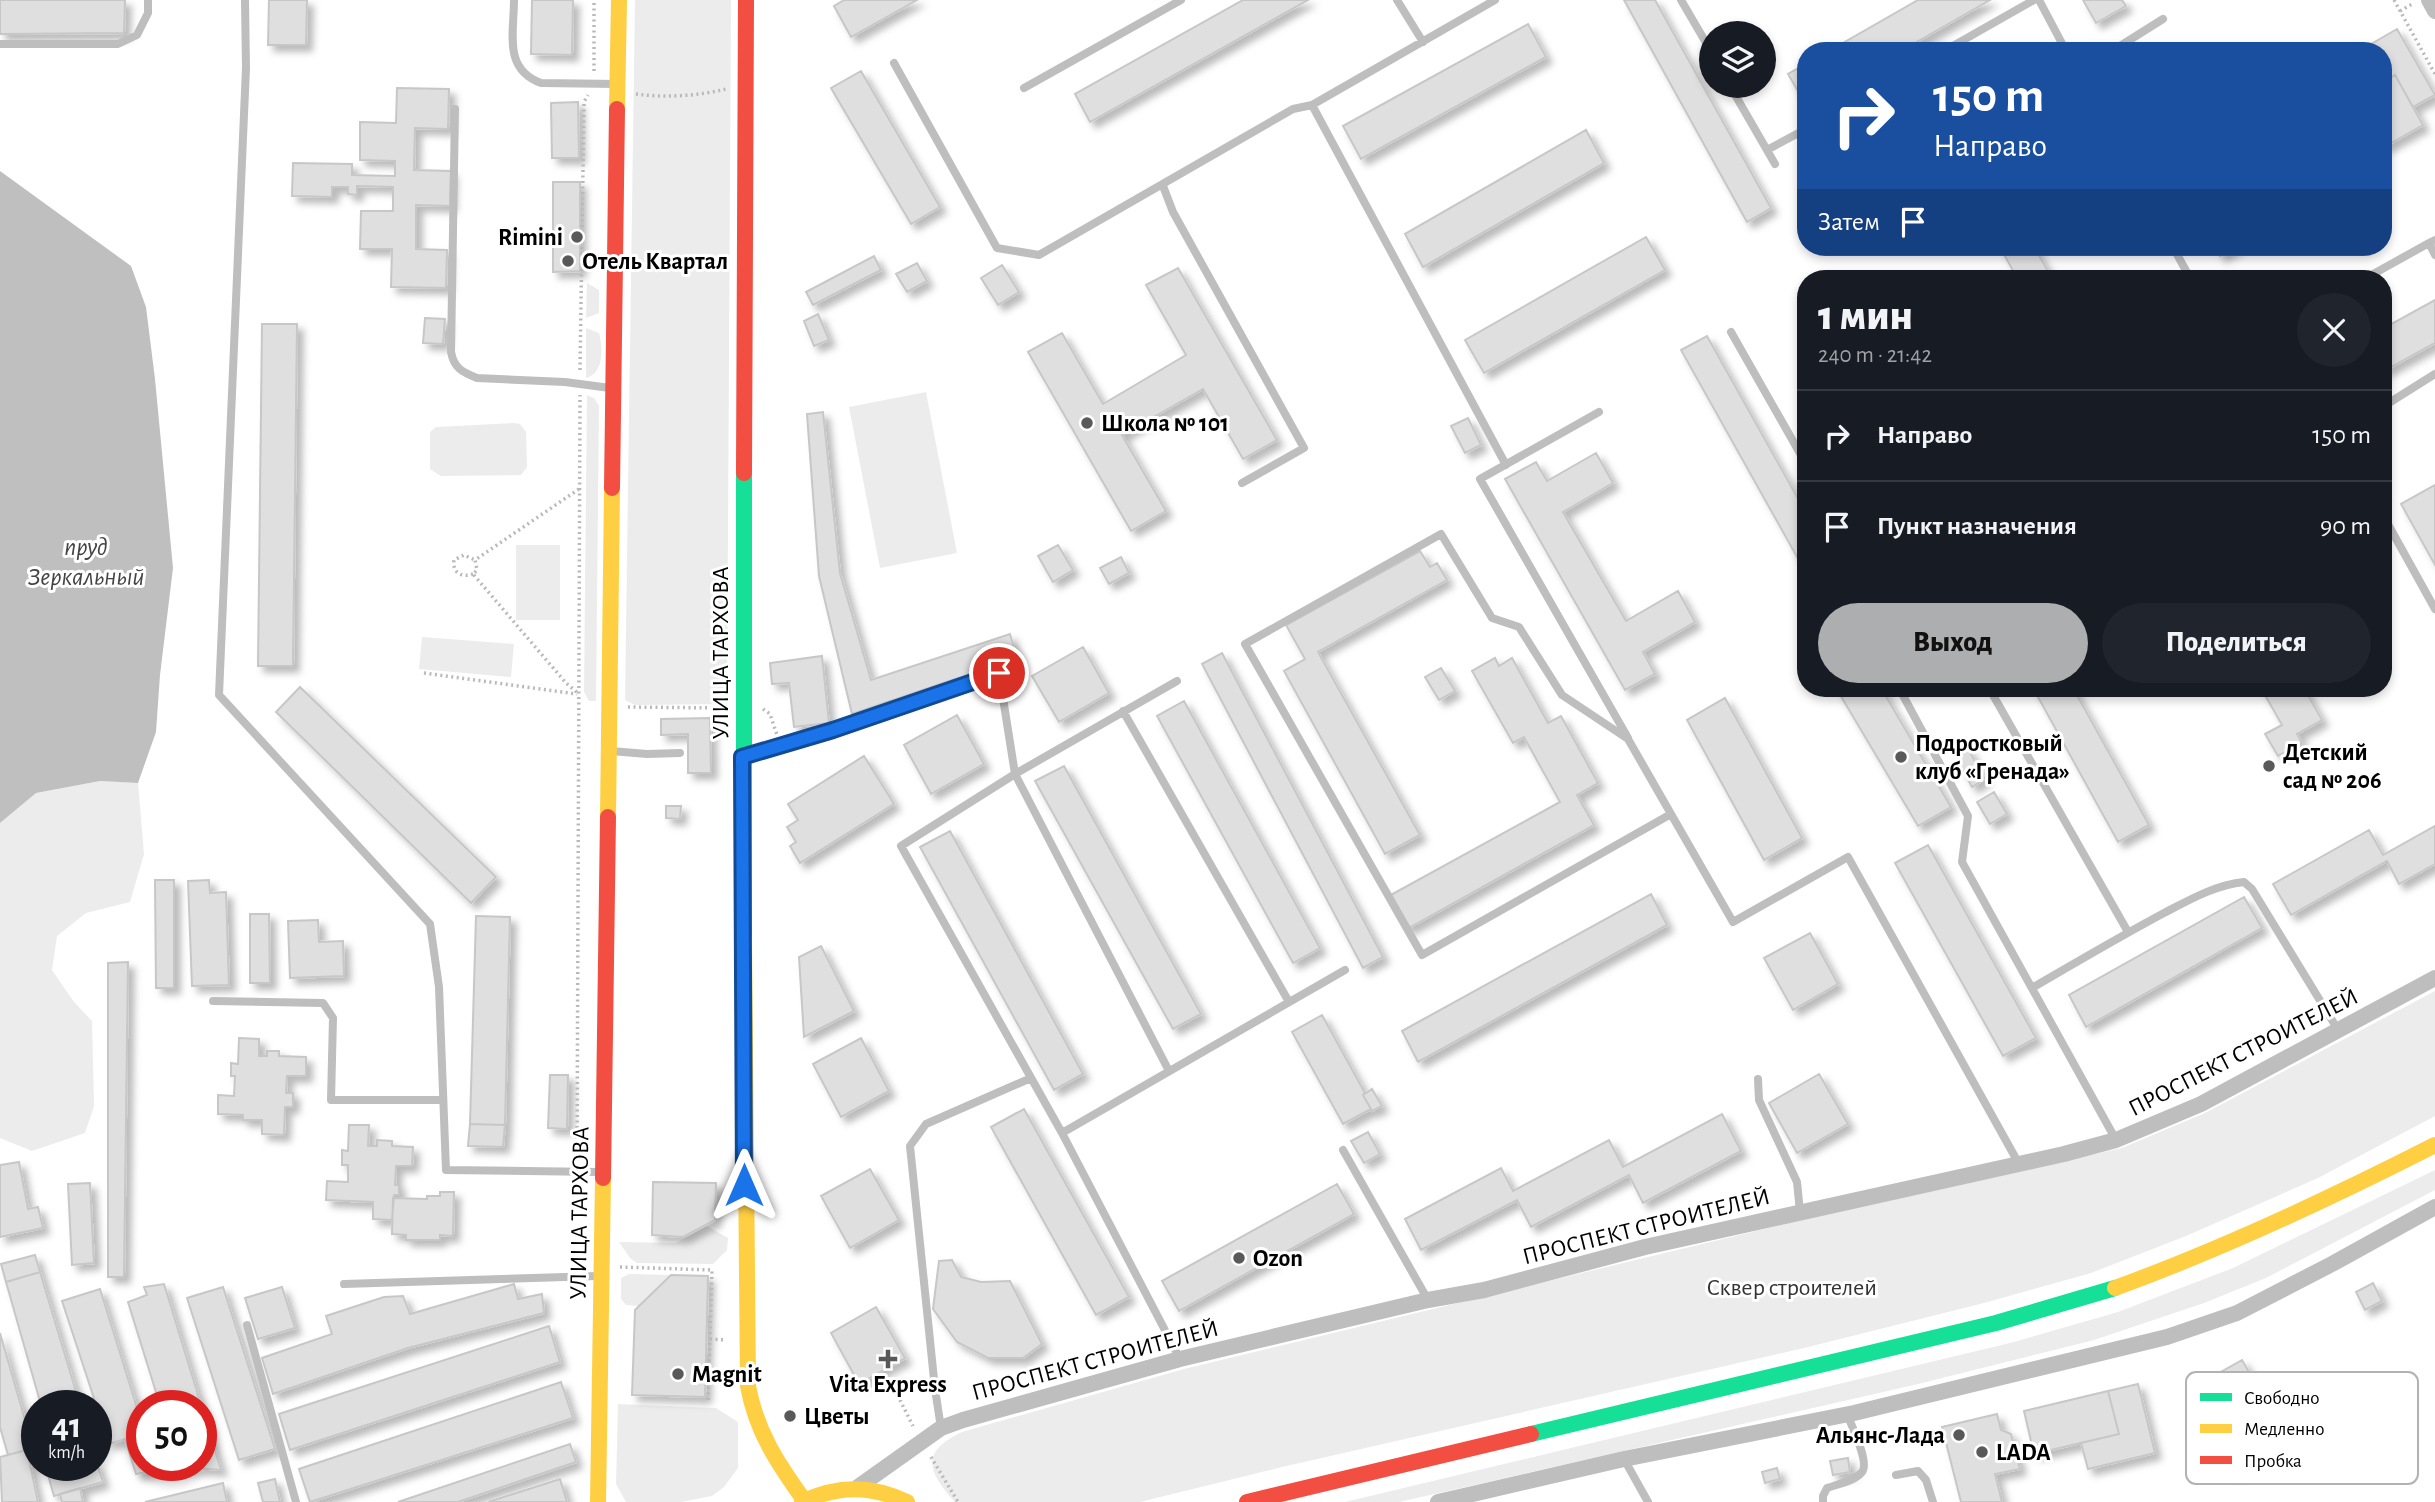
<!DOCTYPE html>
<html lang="ru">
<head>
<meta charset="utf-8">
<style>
	body { margin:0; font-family:"Alegreya Sans",sans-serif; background:#20242c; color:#f1f3f6; height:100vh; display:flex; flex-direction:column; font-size:26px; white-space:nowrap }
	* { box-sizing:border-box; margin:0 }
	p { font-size:23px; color:#9ea1a6 }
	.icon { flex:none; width:38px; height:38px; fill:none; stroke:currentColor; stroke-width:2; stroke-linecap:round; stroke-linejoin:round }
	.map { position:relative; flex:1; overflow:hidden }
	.sheet { position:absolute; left:1797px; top:270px; width:595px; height:427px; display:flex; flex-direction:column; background:#171b24; border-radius:28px; box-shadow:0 4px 10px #0003 }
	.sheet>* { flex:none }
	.guide { position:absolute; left:1797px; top:42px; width:595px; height:214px; border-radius:28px; box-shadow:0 4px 10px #0003; background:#1a4fa0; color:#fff; overflow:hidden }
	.tools { position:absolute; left:1699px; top:21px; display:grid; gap:14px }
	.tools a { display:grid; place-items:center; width:77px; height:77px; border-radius:50%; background:#171b24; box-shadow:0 4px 10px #0003; font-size:35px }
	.speed { position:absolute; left:21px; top:1390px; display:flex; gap:14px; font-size:35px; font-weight:700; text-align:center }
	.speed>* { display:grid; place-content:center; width:91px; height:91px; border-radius:50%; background:#171b24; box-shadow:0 4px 10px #0003; line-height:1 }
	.speed small { font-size:18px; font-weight:400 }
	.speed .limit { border:10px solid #d22; background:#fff; color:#111 }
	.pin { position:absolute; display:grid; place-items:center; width:60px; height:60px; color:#fff; margin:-30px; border:4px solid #fff; border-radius:50%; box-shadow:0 2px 7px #0007 }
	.me { position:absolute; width:77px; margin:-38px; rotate:0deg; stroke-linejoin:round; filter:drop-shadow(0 0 5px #0008) }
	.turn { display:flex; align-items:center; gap:24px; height:147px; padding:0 21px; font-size:32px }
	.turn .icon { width:91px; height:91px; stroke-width:2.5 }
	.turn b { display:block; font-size:49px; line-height:60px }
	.then { display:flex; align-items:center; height:66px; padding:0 21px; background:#0003; gap:14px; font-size:26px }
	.round { display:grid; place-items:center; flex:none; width:74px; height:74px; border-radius:37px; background:#20242c }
	.headline { display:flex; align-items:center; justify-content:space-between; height:119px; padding:0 21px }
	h1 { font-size:42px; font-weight:800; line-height:52px }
	.button { display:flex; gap:14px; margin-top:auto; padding:14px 21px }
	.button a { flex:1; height:80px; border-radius:42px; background:#adaeaf; color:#111; font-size:28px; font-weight:800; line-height:80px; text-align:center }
	.button a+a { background:#20242c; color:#f1f3f6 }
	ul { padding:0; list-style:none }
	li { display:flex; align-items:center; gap:21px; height:91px; padding:0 21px; border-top:2px solid #363941 }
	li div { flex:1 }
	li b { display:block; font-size:26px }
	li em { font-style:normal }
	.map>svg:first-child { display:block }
</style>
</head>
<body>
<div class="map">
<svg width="2435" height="1502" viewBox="0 0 2435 1502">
	<defs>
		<filter id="shadow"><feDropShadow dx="6" dy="6" stdDeviation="3.5" flood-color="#0004"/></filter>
	</defs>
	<rect width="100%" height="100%" fill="#fff"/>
	<path fill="#ececec" d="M635 0H731L727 704 635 705 625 700Z
		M587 283 599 290V313L586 318Z
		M586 328 599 333C603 349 604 373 586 378Z
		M926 392 957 553 880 568 849 407Z
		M587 395 594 398 599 406 596 701H589L584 692Z
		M514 423 520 424 526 432 527 467 521 475 441 476 430 469V432L436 427Z
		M516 545H560V620H516Z
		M422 637 514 644 511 677 419 669Z
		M100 781 138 783 144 854 130 902 86 913 57 936 52 970 74 1002 92 1021 94 1106 85 1133 32 1151 0 1138V823L36 793Z
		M2435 991V1116L2318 1178 2186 1236 2091 1273 1980 1304 1800 1349 1282 1467 1140 1502H955C927 1471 920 1452 962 1432L1184 1369 1847 1209 2122 1148 2205 1113Z
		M2435 1170V1190L2266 1278 2204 1303 2094 1340 1914 1385 1399 1502H1345L2014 1342 2118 1312 2233 1268Z
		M707 1226 728 1238 727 1250 713 1264 637 1263 630 1258 619 1242 676 1243Z
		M629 1274 671 1275 639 1306 626 1305 621 1299V1278Z
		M618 1404 716 1408 738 1422V1468L724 1487 712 1496 681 1502H626L616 1484Z"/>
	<path fill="#bfbfbf" d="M0 171 131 266 146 307 155 379 173 568 160 675 156 732 138 783 100 781 36 793 0 823Z"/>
	<path fill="#dfdfdf" stroke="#c7c7c7" stroke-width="2" filter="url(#shadow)" d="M0 0H125L124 33 0 34Z
		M269 0H307L306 45H268Z
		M532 0H573L572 55 531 54Z
		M844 0H917L851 37 834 6Z
		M1243 0H1308L1090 122 1075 94Z
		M1624 0H1655L1771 208 1747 222Z
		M1918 0H1990L1901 51H1829Z
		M2083 0H2122L2126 6 2096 23Z
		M1528 24 1546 57 1361 159 1343 126Z
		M2397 29 2435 95 2413 107 2395 75 2384 82V51H2359Z
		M1806 64V105L1788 74Z
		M861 71 940 207 911 224 831 88Z
		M2395 75 2423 125 2384 147V82Z
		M397 88 449 89 448 129 415 128 414 170 451 171 450 206 416 205V249L447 250 446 288 391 287 392 249H360L361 211H393V187L357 186V195L348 194V187H332V197L292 196 293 163 352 164V175L395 176V161L360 160V122L396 123Z
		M578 102 579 158H552L551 103Z
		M1586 130 1604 163 1423 267 1405 234Z
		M553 182H580V271L553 272Z
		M1646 237 1665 270 1484 373 1465 340Z
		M2000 247H2034L2052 278H2017Z
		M2215 247H2237L2220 256Z
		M874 256 881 270 813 305 806 292Z
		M917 263 927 281 907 292 896 274Z
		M1002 265 1019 292 998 305 981 278Z
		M1178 268 1277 440 1243 459 1203 389 1122 435 1166 511 1131 531 1028 352 1062 333 1103 404 1186 355 1146 285Z
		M2435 300V343L2384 371V328Z
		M818 314 829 340 814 346 804 321Z
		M425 318 445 319 443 344 423 343Z
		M262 324H297L293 666H258Z
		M1707 336 1806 513V573L1681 350Z
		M823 412 840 573 871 680 1010 634 1017 658 852 714 819 576 807 414Z
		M1468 418 1481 445 1465 453 1451 426Z
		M1596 453 1613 483 1563 512 1626 621 1678 591 1695 622 1643 652 1655 674 1625 690 1505 479 1536 462 1547 481Z
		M2435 485V565L2401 504Z
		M1058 545 1073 570 1053 582 1038 556Z
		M1420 551 1430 567 1437 563 1447 580 1318 652 1420 835 1385 854 1284 671 1305 659 1286 625Z
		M1121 557 1129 573 1109 584 1100 568Z
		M1083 647 1109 693 1059 722 1032 676Z
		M1222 653 1383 957 1363 968 1202 664Z
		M822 656 829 723 794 727 789 683 772 684 770 663Z
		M1495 658 1499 666 1512 658 1548 723 1561 716 1598 783 1577 795 1594 825 1407 929 1389 896 1560 802 1524 737 1513 743 1472 671Z
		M1441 668 1455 691 1439 700 1425 677Z
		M300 687 496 877 471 903 276 712Z
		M1836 688H1881L1951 807 1918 826Z
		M2033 688H2073L2149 825 2118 842Z
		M2261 688H2304L2322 720 2297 734 2302 743 2278 756 2265 734 2282 725Z
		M1725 698 1802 838 1764 860 1687 720Z
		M1184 701 1320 948 1293 963 1157 716Z
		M957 715 984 764 931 794 904 745Z
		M710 718 711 773H688V734L661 735V719Z
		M1967 747 1985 779 1972 787 1954 754Z
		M864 756 894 804 800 863 790 846 796 842 787 827 798 820 788 804Z
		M1064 766 1201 1014 1173 1029 1035 781Z
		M1994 792 2007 814 1990 824 1977 802Z
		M666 806H681L680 819 666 818Z
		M2435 826V864L2399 884 2387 861 2291 915 2273 884 2369 830 2383 855Z
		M950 831 1083 1074 1054 1090 920 847Z
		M1928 845 2036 1038 2003 1056 1895 863Z
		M155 880H174V988H156Z
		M209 880 210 893 226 892 229 985 192 986 188 881Z
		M1651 894 1667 925 1418 1062 1402 1031Z
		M2244 897 2262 928 2086 1027 2069 995Z
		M250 914H269L270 983H250Z
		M476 916 510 917 505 1125 470 1124Z
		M318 920 319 942 343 941 344 976 290 978 288 921Z
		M1810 933 1838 984 1793 1010 1764 958Z
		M821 946 854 1011 804 1037 799 957Z
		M128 962 124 1277H108V963Z
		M1322 1015 1365 1093 1363 1095 1371 1109 1343 1124 1292 1032Z
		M239 1038 259 1039V1056H267V1051H279V1056L306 1057V1076H287L286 1093H293V1107H285L284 1135 262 1134V1120H243V1115L218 1114V1095L234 1096 235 1076H231V1063L238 1064Z
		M861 1038 889 1091 841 1117 813 1064Z
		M1819 1074 1848 1124 1797 1153 1769 1103Z
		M550 1075H568L567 1129 548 1128Z
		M1372 1089 1382 1106 1372 1111 1363 1095Z
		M1024 1109 1129 1297 1096 1315 991 1127Z
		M1722 1114 1741 1151 1643 1203 1629 1175 1531 1227 1517 1200 1421 1250 1405 1219 1501 1168 1513 1191 1609 1140 1623 1167Z
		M470 1124 505 1125 503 1147 468 1146Z
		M349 1125H369L368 1146H377V1140L392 1141V1146L413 1147 412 1166H396L395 1185H399V1195H394L392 1220 373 1219V1202L326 1200 327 1181 348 1182V1165H342V1150L348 1151Z
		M1368 1132 1380 1154 1364 1163 1351 1141Z
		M19 1162 28 1209 38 1207 43 1228 0 1237V1165Z
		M870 1169 899 1220 850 1248 821 1196Z
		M653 1182 716 1183 715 1220 683 1237 652 1235Z
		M90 1183 94 1263 72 1265 68 1184Z
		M1337 1184 1354 1214 1179 1311 1162 1281Z
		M440 1192H454L453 1236 440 1235V1240H406V1235L392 1234 393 1198 427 1199V1196H440Z
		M35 1255 40 1272 6 1282 1 1264Z
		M952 1260 961 1277 981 1282 1010 1281 1042 1344 1023 1358H988L957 1342 933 1309 939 1261Z
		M40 1272 80 1405H41L6 1282Z
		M671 1275 708 1276 705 1397 632 1395 635 1310Z
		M2373 1283 2382 1301 2365 1310 2356 1292Z
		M164 1284 221 1470 180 1467 179 1465H201V1405H160L128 1302 147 1295 144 1287Z
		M514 1284 518 1299 542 1294 544 1313 408 1348 273 1394 262 1358 332 1334 326 1316 384 1297 403 1296 410 1314Z
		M223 1287 275 1449 239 1460 187 1298Z
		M282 1287 295 1328 258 1339 245 1298Z
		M100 1289 142 1424V1465H154L156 1470 136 1474 125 1439 109 1444 62 1301Z
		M876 1307 905 1358 859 1384 831 1333Z
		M549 1326 560 1362 290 1450 279 1414Z
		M0 1333 33 1448 8 1455 0 1427Z
		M2242 1360 2276 1419 2254 1432 2267 1454 2234 1473 2187 1391Z
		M561 1382 573 1418 310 1502 299 1469Z
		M2138 1384 2155 1453 2088 1469 2081 1443 2119 1434 2108 1391Z
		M2108 1391 2119 1434 2034 1454 2024 1411Z
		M1997 1414 2001 1430 2011 1434 2020 1469 1995 1474 2002 1502H1961L1942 1427Z
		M570 1444 576 1462 458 1502H398Z
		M27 1450 38 1502H2L0 1457Z
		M1848 1458 1850 1472 1833 1475 1830 1461Z
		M96 1461 103 1482 54 1496 46 1468 58 1465H96Z
		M1777 1468 1780 1479 1765 1483 1762 1472Z
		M275 1479 280 1502H263L258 1483Z
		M560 1479 567 1502H488Z
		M223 1483 227 1502H145Z
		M80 1488 83 1502H62L60 1494Z"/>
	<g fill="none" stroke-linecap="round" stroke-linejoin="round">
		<path stroke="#b9b9b9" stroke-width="3.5" stroke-dasharray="2 3.5" stroke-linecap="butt" d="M2394 0 2435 74
			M2400 11 2414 3
			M594 71V0
			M636 94C665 98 698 96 726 89
			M580 370 584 102 588 95
			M579 489 475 560 477 570 473 574 566 683 579 694
			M473 574C462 578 452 573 454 560L464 555 475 560
			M424 673 577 694
			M628 707 722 708
			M763 709 770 714 777 735
			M577 1161 580 395
			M620 1267 712 1270 708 1400
			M710 1339 726 1340
			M900 1400 913 1426
			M931 1457 958 1502"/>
		<path stroke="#bebebe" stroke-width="8" d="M245 0 246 68 219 695 430 924 439 987 446 1170 599 1172
			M514 0C514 33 503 69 541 83L617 84
			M1397 0 1423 42
			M1681 0 1712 53
			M2039 0 2066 51
			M0 44H118L137 35 148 13V0
			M1944 51 2034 0
			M2112 51 2163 19
			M894 63 997 248 1039 255 1293 109 1312 105 1495 0
			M1730 86 1775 164
			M1024 88 1181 0
			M1312 105 1506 465
			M455 109 451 352C454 368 462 372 477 378L565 382 610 388
			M1767 150 1806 129
			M1163 186 1173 212 1304 448 1242 483
			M2435 240 2429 243 2435 255
			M2173 247 2190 278
			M2366 278 2429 243
			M1731 332 1806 464
			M2384 406 2435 374
			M1599 412 1480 479 1628 738
			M2384 517 2435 609
			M1177 681 1015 774 901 846 1062 1133 1180 1359
			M1899 688 1968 816 1962 862 2116 1140
			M1989 688 2128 932
			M1123 711 1289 1002
			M611 751 647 754 680 753
			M745 756 833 730 999 673 1015 774 1169 1071
			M1671 814 1628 739 1562 695 1519 627 1492 618 1441 534 1245 644 1422 955 1671 814 1733 922 1848 857 2019 1164
			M2032 988C2075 963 2119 937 2164 913 2189 900 2215 885 2244 882L2252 889 2338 1030
			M213 1001 323 1003 333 1018 331 1100H443
			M1758 1079 1759 1100 1797 1182 1800 1212
			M1062 1133 1345 970
			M1343 1150 1428 1300
			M344 1284 598 1276
			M247 1325 296 1502
			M941 1428 935 1389 910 1146 926 1124 1031 1078
			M1624 1459 1648 1502
			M1896 1475 1918 1471 1926 1480 1933 1502
			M1823 1502V1496L1827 1488C1838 1484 1855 1481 1862 1472 1870 1462 1851 1425 1847 1414"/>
		<path stroke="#bebebe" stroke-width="16" d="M2429 0 2435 11
			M858 1487 941 1428 963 1420 1180 1359 1428 1300 1484 1290 1645 1247 2064 1154 2116 1140 2201 1104 2435 978
			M1438 1502 1624 1459 1854 1413 2167 1337 2237 1313 2332 1264 2435 1207"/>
		<path stroke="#16e098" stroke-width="16" d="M744 473V938
			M1531 1434 1996 1323 2115 1288"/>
		<path stroke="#ffcf43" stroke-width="16" d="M617 109 619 0
			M608 817 612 488
			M744 938 748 1386C756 1431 778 1464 804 1500
			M2115 1288C2225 1248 2331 1198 2435 1145
			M598 1502 603 1178
			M802 1502C838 1485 871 1485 907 1502"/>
		<path stroke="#f24e42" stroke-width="16" d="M744 473 746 0
			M612 488 617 109
			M603 1178 608 817
			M1247 1502 1531 1434"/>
	</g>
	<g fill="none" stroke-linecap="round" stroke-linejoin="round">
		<defs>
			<path id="route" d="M744 1185 742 757 833 730 999 673"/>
		</defs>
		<use href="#route" stroke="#114b97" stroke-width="18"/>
		<use href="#route" stroke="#1a73e8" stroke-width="12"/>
	</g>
	<g fill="#595959" stroke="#fff" stroke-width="2.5">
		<circle cx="577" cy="237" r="7"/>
		<circle cx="568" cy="261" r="7"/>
		<circle cx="1087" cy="423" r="7"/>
		<circle cx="1901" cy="757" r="7"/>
		<circle cx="2269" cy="766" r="7"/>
		<circle cx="1239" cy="1258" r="7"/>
		<path d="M884.5 1348.5h7v7h7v7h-7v7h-7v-7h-7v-7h7z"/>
		<circle cx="678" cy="1374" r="7"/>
		<circle cx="790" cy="1416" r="7"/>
		<circle cx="1959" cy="1435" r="7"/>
		<circle cx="1982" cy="1452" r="7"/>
	</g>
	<g text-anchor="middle" stroke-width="6" stroke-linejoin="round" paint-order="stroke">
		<g font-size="24" font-weight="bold" fill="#000" stroke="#fff" text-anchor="start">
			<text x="563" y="245" text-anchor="end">Rimini</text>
			<text x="582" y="269">Отель Квартал</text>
			<text x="1101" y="431">Школа № 101</text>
			<text x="1915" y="751">Подростковый<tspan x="1915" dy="28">клуб «Гренада»</tspan></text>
			<text x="2283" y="760">Детский<tspan x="2283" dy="28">сад № 206</tspan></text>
			<text x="1253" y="1266">Ozon</text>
			<text x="692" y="1382">Magnit</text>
			<text x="888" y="1392" text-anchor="middle">Vita Express</text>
			<text x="804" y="1424">Цветы</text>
			<text x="1945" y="1443" text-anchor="end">Альянс-Лада</text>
			<text x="1996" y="1460">LADA</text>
		</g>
		<g font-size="24" fill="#000" stroke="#fff">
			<text transform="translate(720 653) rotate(-90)" y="8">УЛИЦА ТАРХОВА</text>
			<text transform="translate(2243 1052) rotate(-27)" y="8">ПРОСПЕКТ СТРОИТЕЛЕЙ</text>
			<text transform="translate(579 1213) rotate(-89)" y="8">УЛИЦА ТАРХОВА</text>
			<text transform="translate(1646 1226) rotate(-14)" y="8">ПРОСПЕКТ СТРОИТЕЛЕЙ</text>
			<text transform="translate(1095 1360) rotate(-15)" y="8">ПРОСПЕКТ СТРОИТЕЛЕЙ</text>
		</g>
		<g font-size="24" fill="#333" stroke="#fff">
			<text x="1792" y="1295">Cквер cтроителей</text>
		</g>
		<g font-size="26" font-style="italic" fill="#444" stroke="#fff">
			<text x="86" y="555">пруд<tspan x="86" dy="30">Зеркальный</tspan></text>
		</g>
	</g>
	<rect x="2186" y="1372" width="232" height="112" rx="10" fill="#fff" stroke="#b2b2b2" stroke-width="2"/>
	<rect x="2200" y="1393" width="32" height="8" fill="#16e098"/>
	<rect x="2200" y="1424" width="32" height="9" fill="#ffcf43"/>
	<rect x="2200" y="1456" width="32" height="8" fill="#f24e42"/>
	<g font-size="19" fill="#000">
		<text x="2244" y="1404">Свободно</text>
		<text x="2244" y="1435">Медленно</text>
		<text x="2244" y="1467">Пробка</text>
	</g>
</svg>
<div class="tools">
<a><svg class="icon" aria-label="layers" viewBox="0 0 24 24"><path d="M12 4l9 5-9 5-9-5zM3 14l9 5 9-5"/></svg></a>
</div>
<div class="speed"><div>41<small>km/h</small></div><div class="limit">50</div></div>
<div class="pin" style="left:999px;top:673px;background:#d93025"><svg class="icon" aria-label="arrive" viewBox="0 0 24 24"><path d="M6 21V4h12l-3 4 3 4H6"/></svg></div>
<svg class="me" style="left:744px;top:1185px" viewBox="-20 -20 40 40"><path d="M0-17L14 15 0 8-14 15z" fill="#1a73e8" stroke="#fff" stroke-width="4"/></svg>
<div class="guide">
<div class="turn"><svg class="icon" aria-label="right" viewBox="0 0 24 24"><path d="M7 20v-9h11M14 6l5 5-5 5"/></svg><div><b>150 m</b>Направо</div></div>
<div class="then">Затем<svg class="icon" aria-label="arrive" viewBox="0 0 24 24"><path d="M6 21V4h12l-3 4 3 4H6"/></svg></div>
</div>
<section class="sheet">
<div class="headline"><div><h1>1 мин</h1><p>240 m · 21:42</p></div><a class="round"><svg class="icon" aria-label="close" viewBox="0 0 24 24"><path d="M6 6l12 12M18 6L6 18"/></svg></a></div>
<ul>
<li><svg class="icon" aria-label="right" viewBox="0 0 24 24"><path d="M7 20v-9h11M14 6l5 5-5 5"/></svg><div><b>Направо</b></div><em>150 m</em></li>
<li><svg class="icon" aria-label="arrive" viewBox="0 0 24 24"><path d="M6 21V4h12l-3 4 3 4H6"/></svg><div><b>Пункт назначения</b></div><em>90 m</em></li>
</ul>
<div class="button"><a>Выход</a><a>Поделиться</a></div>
</section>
</div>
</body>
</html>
